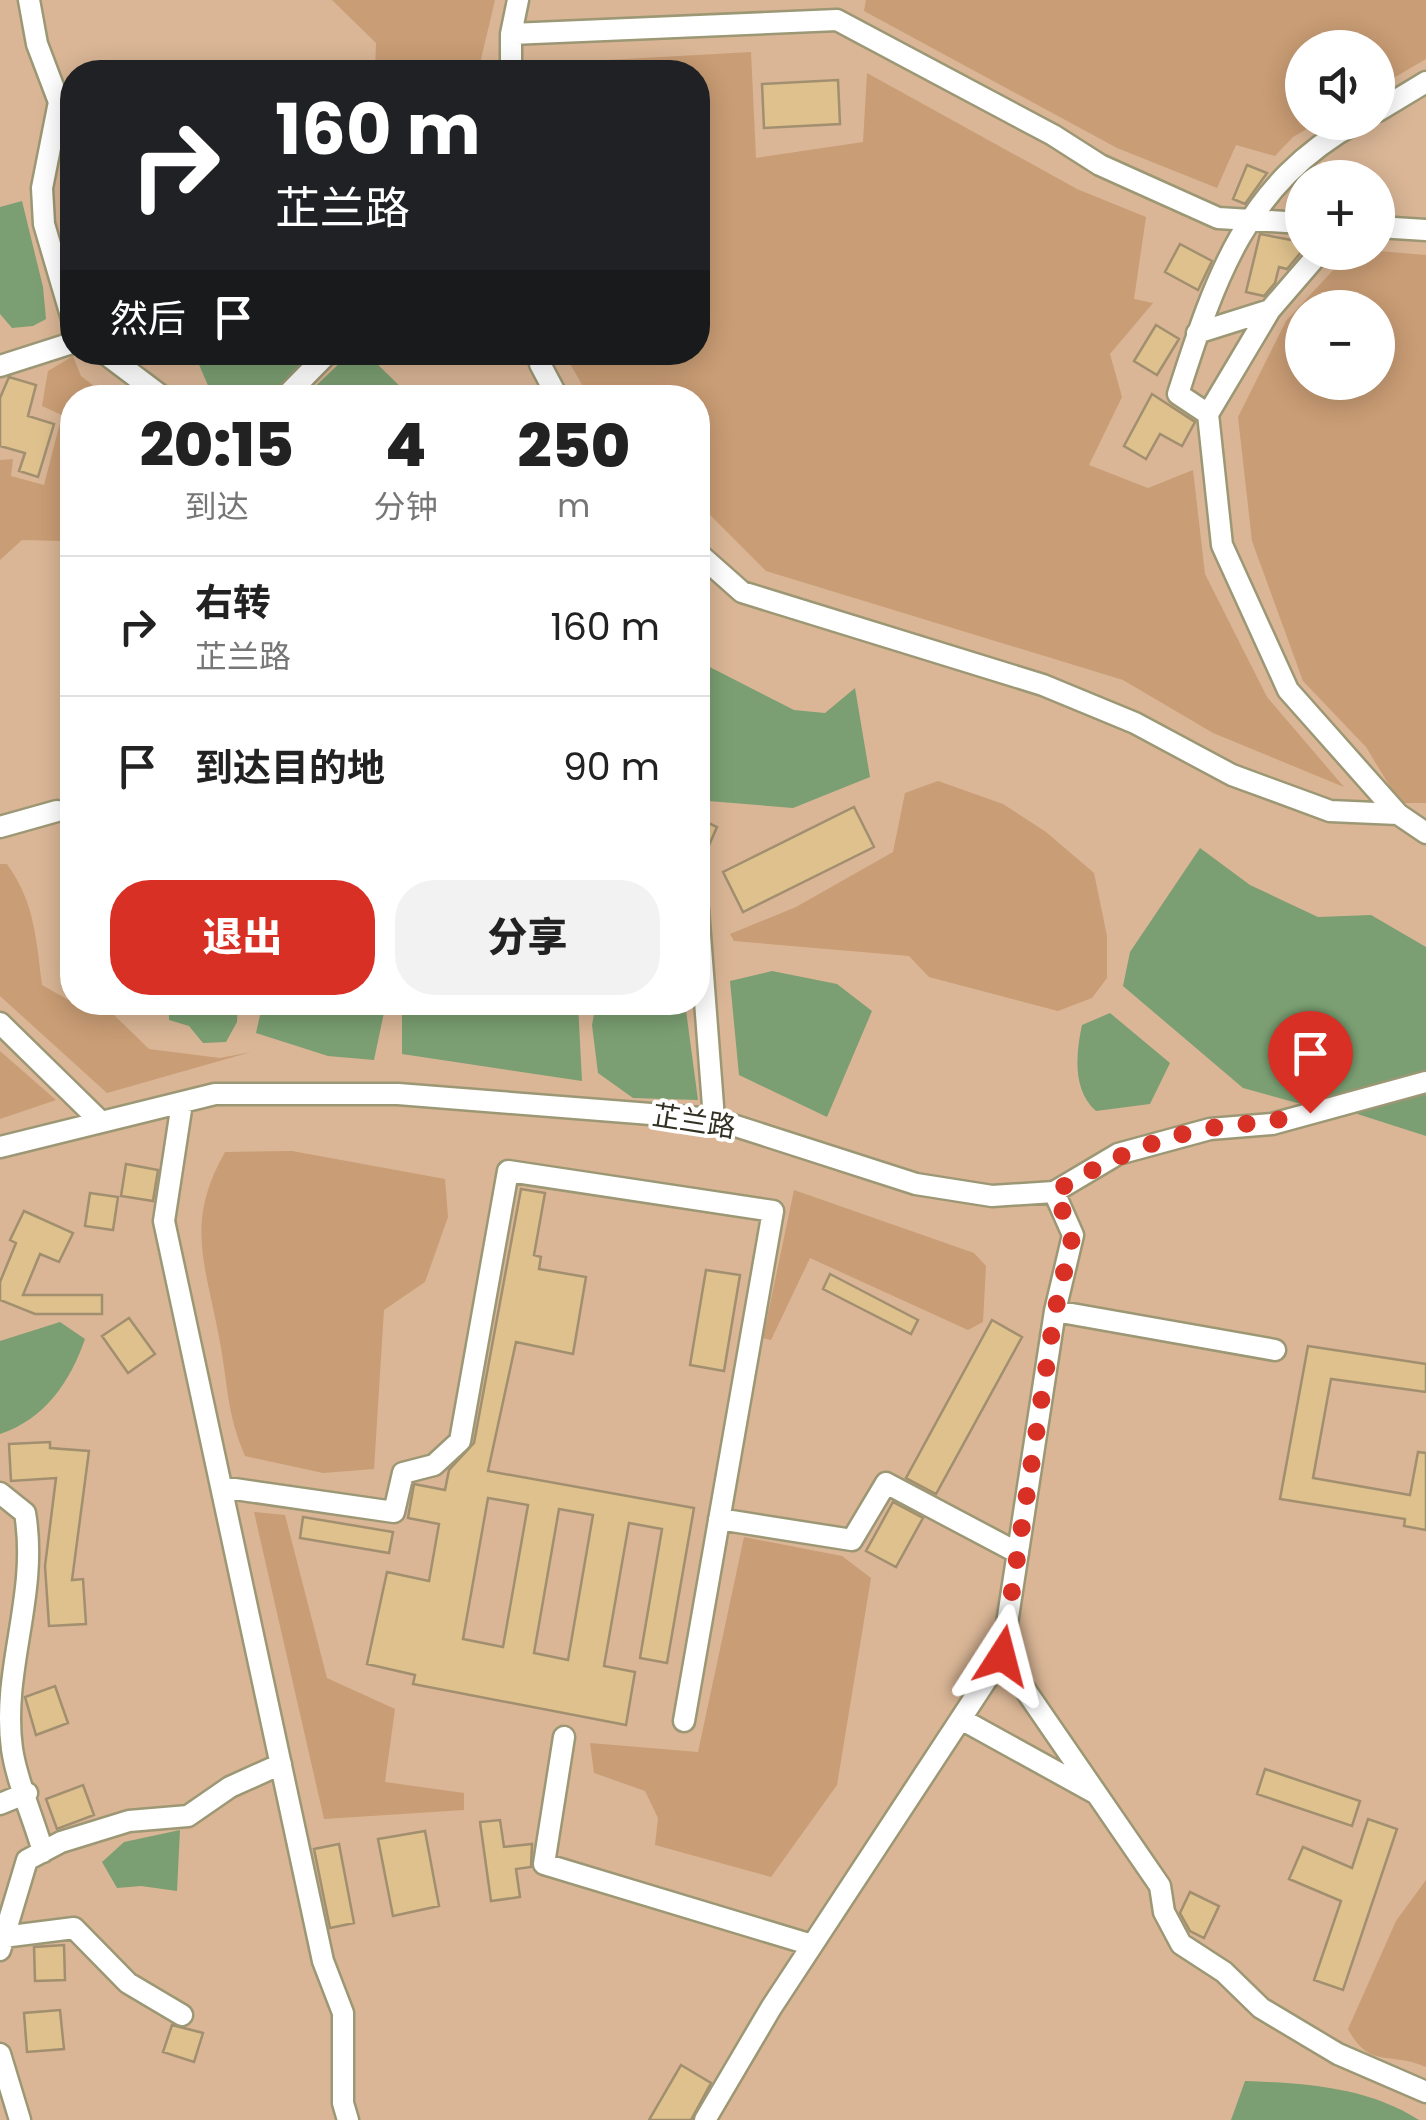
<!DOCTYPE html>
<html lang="zh">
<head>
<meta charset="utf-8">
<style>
	body { margin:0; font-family:Poppins,"Noto Sans SC",sans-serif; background:#f2f2f2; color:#222; height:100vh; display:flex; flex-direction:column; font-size:38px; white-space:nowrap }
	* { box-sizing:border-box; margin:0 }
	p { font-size:32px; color:#767676 }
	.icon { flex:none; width:55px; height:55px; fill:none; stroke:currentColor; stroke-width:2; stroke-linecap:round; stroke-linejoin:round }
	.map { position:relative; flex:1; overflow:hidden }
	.drawer { position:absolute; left:60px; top:385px; width:650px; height:630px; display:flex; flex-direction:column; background:#fff; border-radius:40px; box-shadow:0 5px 25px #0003 }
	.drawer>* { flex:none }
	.guide { position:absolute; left:60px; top:60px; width:650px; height:305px; border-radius:40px; box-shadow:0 5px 25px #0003; background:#202124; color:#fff; overflow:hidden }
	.buttons { position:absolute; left:1285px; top:30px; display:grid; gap:20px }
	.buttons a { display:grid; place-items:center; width:110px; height:110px; border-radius:50%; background:#fff; box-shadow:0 5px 25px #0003; font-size:50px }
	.pin { position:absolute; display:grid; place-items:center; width:85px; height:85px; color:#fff; margin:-102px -42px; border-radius:50% 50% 50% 0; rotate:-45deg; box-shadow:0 0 10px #0007 }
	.pin .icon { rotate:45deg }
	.me { position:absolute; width:110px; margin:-55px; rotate:9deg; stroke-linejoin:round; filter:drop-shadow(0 0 8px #0008) }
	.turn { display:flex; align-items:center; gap:35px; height:210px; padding:0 50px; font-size:45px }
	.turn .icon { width:130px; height:130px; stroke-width:2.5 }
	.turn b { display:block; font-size:70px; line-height:85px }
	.then { display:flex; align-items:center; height:95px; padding:0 50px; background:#0003; gap:20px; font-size:38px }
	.eta { display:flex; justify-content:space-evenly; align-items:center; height:170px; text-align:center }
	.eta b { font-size:60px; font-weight:800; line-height:70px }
	.primary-button { display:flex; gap:20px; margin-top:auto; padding:20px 50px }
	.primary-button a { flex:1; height:115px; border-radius:40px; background:#d93025; color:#fff; font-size:40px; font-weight:800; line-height:115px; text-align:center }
	.primary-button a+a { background:#f2f2f2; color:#222 }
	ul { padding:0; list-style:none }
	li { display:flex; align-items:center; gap:30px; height:140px; padding:0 50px; border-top:2px solid #e0e0e0 }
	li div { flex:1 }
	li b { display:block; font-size:38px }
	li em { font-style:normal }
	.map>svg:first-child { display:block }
</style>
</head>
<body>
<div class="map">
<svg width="1426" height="2120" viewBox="0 0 1426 2120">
	<rect width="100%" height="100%" fill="#f2edc7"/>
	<path fill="#dab696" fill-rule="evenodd" d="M0 0H1426V2120H0ZM1302 48H1378V122H1302ZM72 72H698V352H72ZM1302 178H1378V252H1302ZM1302 308H1378V382H1302ZM72 398H698V1002H72Z"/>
	<path fill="#c99d75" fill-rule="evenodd" d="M332 0H495L481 59 483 72H375L376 43Z
		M866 0H1426V59L1378 87V48H1302V122L1317 123 1293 137 1275 156 1236 145 1217 188 1117 148 864 11Z
		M751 52 756 158 863 142 867 73 1077 189 1146 217 1134 299 1153 303 1110 354 1122 397 1089 465 1148 488 1193 470 1205 574 1267 697 1344 787 1213 733 1123 680 766 571 698 503V398L589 397 564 353 698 352V72H537L535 64Z
		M1378 251 1426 255V803H1400L1366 747 1303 681 1252 541 1238 417 1286 321 1349 253ZM1302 308H1378V382H1302Z
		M73 356 81 376 108 397 72 398V525L61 541 22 540 0 560V460L13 459 11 476 44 485 62 415 42 406 48 371Z
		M938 781 1003 804 1046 832 1094 873 1107 936V978L1092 998 1058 1011 929 977 909 956 734 941 730 934 796 907 893 852 905 793Z
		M0 864H7C35 903 36 939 42 985L72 1002 111 1012 149 1049 220 1058 251 1052 107 1093 0 996Z
		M0 1051 56 1100 0 1119Z
		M292 1151 445 1179 448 1217 425 1282 384 1310 374 1469 323 1473 245 1456C226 1411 228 1383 219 1337 205 1262 185 1223 225 1152Z
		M794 1190 974 1253 986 1266 983 1322 968 1330 810 1258 771 1340 763 1338Z
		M254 1512 285 1515 327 1678 395 1709 385 1782 464 1793V1810L324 1819Z
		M744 1537 842 1556 871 1578 837 1785 771 1877 655 1845 658 1818 645 1791 594 1773 590 1743 698 1752Z
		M1426 1880V2067C1391 2051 1370 2070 1348 2029L1396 1921Z"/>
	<path fill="#7b9f72" d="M22 201 43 287 46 319 33 326 12 328 0 314V207Z
		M194 353H311L267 398 213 397Z
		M370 357 411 397H304L343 360Z
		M698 661 794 710 825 713 855 688 870 777 793 808 708 801 698 796Z
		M1200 848 1250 885 1318 917 1371 915 1426 947V1136L1348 1111 1301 1104 1243 1088 1123 986 1130 952Z
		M772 971 837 984 872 1011 827 1117 739 1075 730 981Z
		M263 1002 386 1003 374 1060 328 1056 256 1033Z
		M169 1003H238L237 1022 226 1042 203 1043 189 1026 169 1020Z
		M408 1003H578L582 1081 402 1054V1010Z
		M596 1003H685L698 1100 633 1098 598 1073 592 1025Z
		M1110 1013 1170 1063 1150 1104 1096 1111C1072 1090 1076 1053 1082 1025Z
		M60 1322 85 1339C70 1382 45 1419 0 1434V1341Z
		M180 1830 177 1891 141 1886 117 1888 102 1862 124 1842Z
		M1245 2081C1304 2083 1368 2087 1419 2120H1231Z"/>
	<path fill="#dec18d" stroke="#a18f70" stroke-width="2.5" fill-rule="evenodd" d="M838 80 840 124 764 128 762 84Z
		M1247 165 1267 173 1245 204 1233 199Z
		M1260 234 1302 242V251L1287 269 1279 267 1275 283 1264 296 1246 292Z
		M1180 244 1212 261 1198 290 1165 272Z
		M1156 325 1179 339 1157 375 1134 361Z
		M9 377 36 385 28 416 54 424 38 477 19 471 25 453 0 446V398Z
		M1152 394 1195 422 1182 446 1160 434 1146 459 1124 446Z
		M854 807 874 847 743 912 723 872Z
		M698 818 717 827 698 870Z
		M126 1164 158 1170 153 1201 121 1196Z
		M521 1189 545 1193 534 1255 541 1257 539 1269 586 1277 573 1354 516 1342 488 1471 694 1508 667 1663 640 1658 662 1529 629 1523 604 1666 635 1672 626 1725 413 1684 415 1675 367 1664 387 1572 429 1581 439 1524 408 1518 414 1484 445 1490 449 1470 474 1443ZM488 1498 528 1505 503 1647 463 1639ZM559 1509 593 1515 568 1660 534 1653Z
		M90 1193 118 1197 113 1230 85 1226Z
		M24 1211 73 1233 59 1262 40 1254 23 1295H102V1314H35L0 1300V1282L16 1243 10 1240Z
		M706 1270 740 1275 724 1371 690 1365Z
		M830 1274 918 1320 911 1334 823 1289Z
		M129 1318 155 1354 128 1373 102 1336Z
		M992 1320 1022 1337 936 1494 906 1478Z
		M1308 1346 1426 1364V1392L1331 1379 1313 1478 1410 1495 1418 1452 1426 1453V1530L1404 1526 1405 1519 1280 1499Z
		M50 1442V1448L89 1451 72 1580 83 1579 86 1624 49 1626 45 1566 56 1478 11 1481 9 1444Z
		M893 1502 923 1518 896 1567 866 1551Z
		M303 1517 393 1532 389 1553 300 1538Z
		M55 1686 68 1723 36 1735 25 1697Z
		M1265 1769 1360 1801 1352 1826 1257 1794Z
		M83 1785 94 1815 57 1829 46 1799Z
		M1368 1819 1397 1829 1343 1990 1314 1980 1341 1901 1289 1879 1303 1847 1352 1868Z
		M500 1820 504 1847 532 1844 531 1867 516 1869 520 1897 491 1901 480 1822Z
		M425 1831 439 1906 393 1916 378 1839Z
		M339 1844 354 1923 330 1928 314 1849Z
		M1190 1892 1219 1906 1204 1938 1190 1931 1180 1913Z
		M64 1945 65 1980 35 1981 34 1947Z
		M60 2010 64 2049 27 2052 24 2013Z
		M172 2025 203 2033 194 2062 163 2052Z
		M681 2065 711 2083 691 2120H649Z"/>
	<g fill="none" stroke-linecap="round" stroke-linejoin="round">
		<defs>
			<path id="minor" d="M29 0 37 44 59 102 42 188 44 224 72 319
				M511 34 837 20 1053 135 1100 165 1218 218 1302 223
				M511 72V34L518 0
				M1378 111 1426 82
				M1357 122C1245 184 1215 279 1178 394L1208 414 1222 545 1288 690 1398 814 1426 833
				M1378 227 1426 230
				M1197 333 1270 310
				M103 352 164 398
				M539 352 540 364 558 398
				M0 366 72 343
				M284 398 329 352
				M1208 414 1270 310 1320 252
				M698 553 742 592 1043 685 1135 723 1232 775 1330 811 1398 814
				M0 827 57 811
				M698 909 714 1119
				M0 1023 98 1119
				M182 1103 164 1221 323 1961 343 2013V2103L348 2120
				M0 1147 215 1094H398L714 1119 916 1184 992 1196 1054 1192 1118 1154 1210 1129 1272 1124 1426 1082
				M1054 1192 1073 1235 1055 1311 1002 1656 1160 1886 1164 1912 1181 1944 1224 1972 1261 2008 1338 2054 1426 2092
				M1055 1311 1275 1350
				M221 1487 394 1512 403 1473 434 1465 460 1441 508 1171 773 1211 684 1721
				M0 1493 25 1513C39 1595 1 1670 12 1749 17 1783 34 1819 43 1852
				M719 1519 852 1540 886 1483 1018 1553
				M961 1719 1095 1793
				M564 1737 544 1864 812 1945
				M0 1804 27 1793
				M3 1937 74 1928 128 1983 182 2015
				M0 1950 27 1860 61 1842 129 1821 188 1816 230 1787 281 1764
				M0 2054 20 2120
				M705 2120 771 2008 1002 1656"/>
		</defs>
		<use href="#minor" stroke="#9c9774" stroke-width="25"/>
		<use href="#minor" stroke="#fff" stroke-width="20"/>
	</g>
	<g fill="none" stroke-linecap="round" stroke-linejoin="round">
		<path stroke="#d93025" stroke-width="18" stroke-dasharray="0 32.4" d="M1002 1656 1055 1311 1073 1234 1054 1192C1104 1162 1153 1138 1211 1128 1245 1123 1277 1122 1310 1113"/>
	</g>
	<g text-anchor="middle" stroke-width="8" stroke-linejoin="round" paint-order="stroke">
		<g font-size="28" fill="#323022" stroke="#fff">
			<text transform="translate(694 1121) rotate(9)" y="10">芷兰路</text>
		</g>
	</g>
</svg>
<div class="buttons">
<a><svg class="icon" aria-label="sound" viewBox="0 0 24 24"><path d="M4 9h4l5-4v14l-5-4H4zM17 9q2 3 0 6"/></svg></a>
<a>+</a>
<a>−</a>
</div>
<div class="pin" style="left:1310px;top:1113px;background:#d93025"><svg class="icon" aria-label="arrive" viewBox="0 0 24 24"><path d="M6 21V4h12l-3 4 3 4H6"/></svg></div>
<svg class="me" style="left:1002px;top:1656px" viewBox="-20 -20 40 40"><path d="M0-17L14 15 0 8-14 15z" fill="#d93025" stroke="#fff" stroke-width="4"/></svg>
<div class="guide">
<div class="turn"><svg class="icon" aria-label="right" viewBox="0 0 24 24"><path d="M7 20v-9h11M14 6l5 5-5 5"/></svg><div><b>160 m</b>芷兰路</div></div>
<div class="then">然后<svg class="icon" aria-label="arrive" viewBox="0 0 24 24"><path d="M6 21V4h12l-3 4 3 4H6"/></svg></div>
</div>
<section class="drawer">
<div class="eta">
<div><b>20:15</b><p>到达</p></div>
<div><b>4</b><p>分钟</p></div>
<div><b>250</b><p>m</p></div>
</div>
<ul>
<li><svg class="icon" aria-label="right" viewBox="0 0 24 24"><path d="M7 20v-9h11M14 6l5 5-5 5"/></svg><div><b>右转</b><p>芷兰路</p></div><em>160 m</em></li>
<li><svg class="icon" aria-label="arrive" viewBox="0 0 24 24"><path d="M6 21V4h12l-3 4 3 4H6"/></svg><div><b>到达目的地</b></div><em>90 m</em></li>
</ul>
<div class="primary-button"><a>退出</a><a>分享</a></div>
</section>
</div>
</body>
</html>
